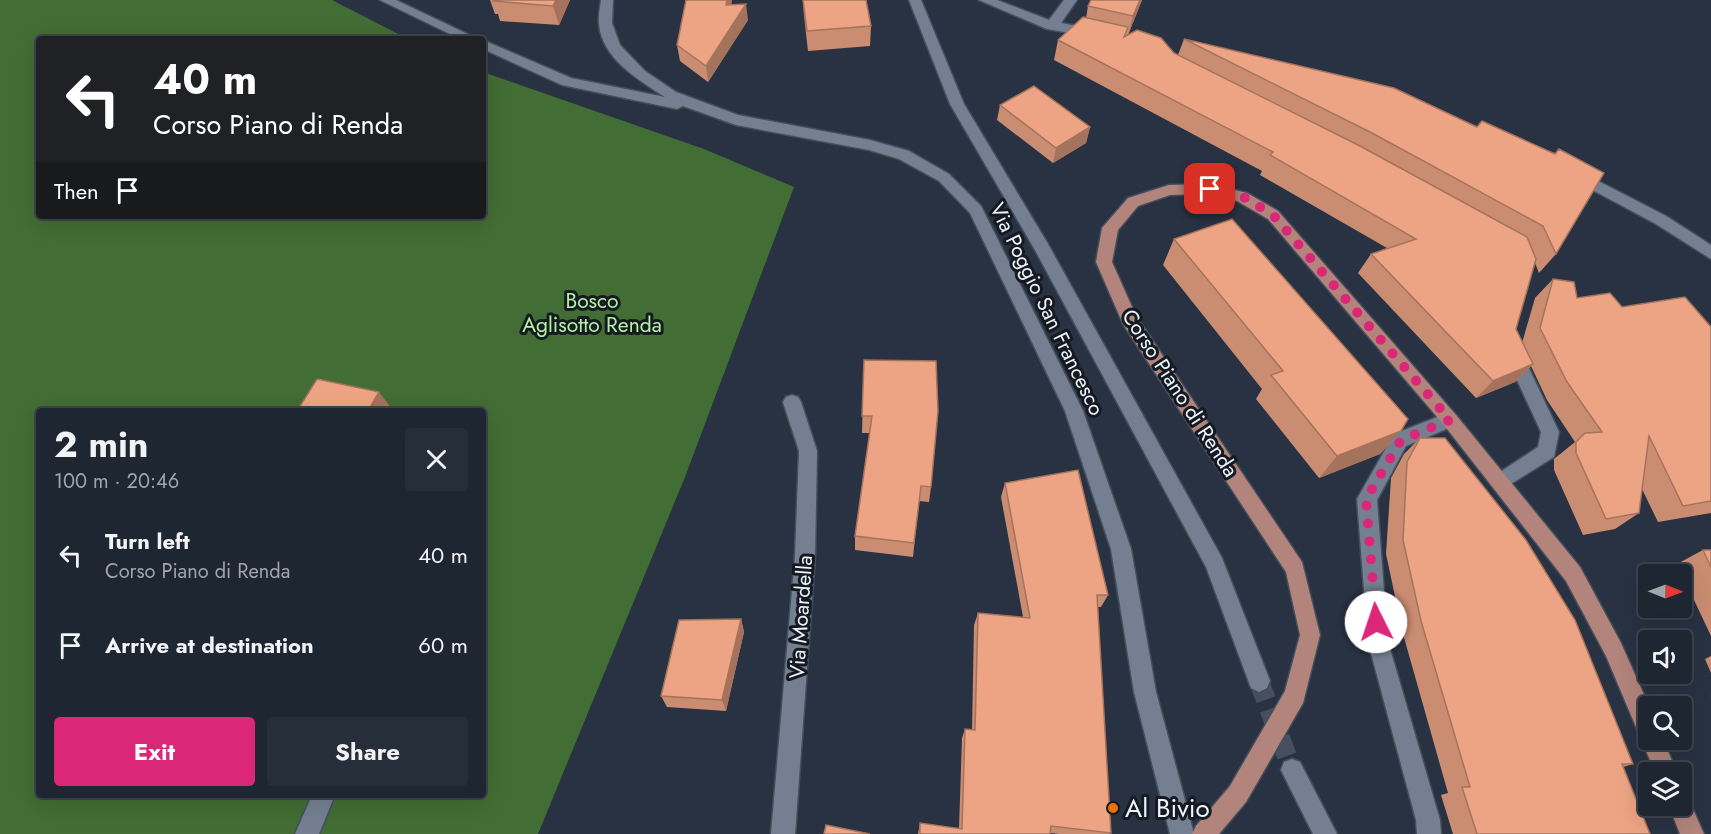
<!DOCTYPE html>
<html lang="en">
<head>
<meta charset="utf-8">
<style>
	body { margin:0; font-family:Jost,sans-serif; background:#262e3a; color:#f1f3f6; height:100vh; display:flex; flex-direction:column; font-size:22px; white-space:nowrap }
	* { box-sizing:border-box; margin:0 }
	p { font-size:20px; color:#a1a5ac }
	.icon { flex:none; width:33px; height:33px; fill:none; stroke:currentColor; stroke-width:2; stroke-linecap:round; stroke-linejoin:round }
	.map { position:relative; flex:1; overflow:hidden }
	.details { position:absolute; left:36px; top:408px; width:450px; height:390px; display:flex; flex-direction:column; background:#1e2632; border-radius:6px; box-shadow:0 6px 24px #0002,0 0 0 2px #3c434d }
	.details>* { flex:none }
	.banner { position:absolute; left:36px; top:36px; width:450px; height:183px; border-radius:6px; box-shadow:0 6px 24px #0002,0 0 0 2px #3c434d; background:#202124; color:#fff; overflow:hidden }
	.needle { width:39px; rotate:91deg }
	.buttons { position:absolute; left:1638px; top:564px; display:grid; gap:12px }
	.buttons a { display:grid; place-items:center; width:54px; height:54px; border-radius:6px; background:#1e2632; box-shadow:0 6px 24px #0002,0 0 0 2px #3c434d; font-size:30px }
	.pin { position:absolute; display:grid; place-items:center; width:51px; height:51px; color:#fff; margin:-26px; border-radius:12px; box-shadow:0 3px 9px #0006 }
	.me { position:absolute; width:66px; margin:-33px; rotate:356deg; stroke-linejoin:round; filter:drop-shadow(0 0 4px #0008) }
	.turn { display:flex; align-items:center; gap:21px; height:126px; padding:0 18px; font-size:27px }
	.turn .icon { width:78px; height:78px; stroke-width:2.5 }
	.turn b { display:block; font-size:42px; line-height:51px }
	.then { display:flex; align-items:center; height:57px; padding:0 18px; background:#0003; gap:12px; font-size:22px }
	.round { display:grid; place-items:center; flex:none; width:63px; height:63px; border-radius:6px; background:#262e3a }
	.overview { display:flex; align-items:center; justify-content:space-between; height:102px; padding:0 18px }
	h1 { font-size:36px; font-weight:700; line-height:45px }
	.primary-button { display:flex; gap:12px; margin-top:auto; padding:12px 18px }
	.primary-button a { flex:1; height:69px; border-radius:6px; background:#db2777; color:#fff; font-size:24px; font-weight:700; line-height:69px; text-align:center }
	.primary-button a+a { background:#262e3a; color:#f1f3f6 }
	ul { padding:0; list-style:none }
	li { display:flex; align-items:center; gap:18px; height:90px; padding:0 18px }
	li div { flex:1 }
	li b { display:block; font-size:22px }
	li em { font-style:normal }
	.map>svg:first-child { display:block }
</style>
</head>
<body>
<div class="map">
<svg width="1711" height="834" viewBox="0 0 1711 834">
	<rect width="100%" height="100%" fill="#283242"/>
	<path fill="#426d34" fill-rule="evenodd" d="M0 0H332L408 39H39V216H483V72L704 149 794 187 685 477 538 834H0ZM39 411H483V795H39Z"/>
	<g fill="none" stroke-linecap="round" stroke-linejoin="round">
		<path stroke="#464f5e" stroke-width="20" stroke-dasharray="20 10" stroke-linecap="butt" d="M1259 681 1292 770"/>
		<defs>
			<path id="minor" d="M380 0H396L478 39H460Z
				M601 0H613L612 23 620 45 645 71 676 92 738 115 870 140 909 151 949 174 981 206 1083 411 1131 549 1156 692 1194 834H1170L1134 692 1111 549 1065 411 970 213 939 181 899 159 869 150 736 125 683 106 677 109 562 85 483 49V40L571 78 665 97C639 80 602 59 599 24 598 16 600 8 601 0Z
				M909 0H921L964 104 1048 244 1222 558 1270 681 1267 688 1259 692 1251 688 1206 567 1035 250 950 104Z
				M979 0H997L1049 20 1064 0H1077L1061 23 1093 29 1100 33 1093 37 1047 29Z
				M1575 169 1666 216 1711 245V259L1656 224 1570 178 1568 174Z
				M1513 345 1519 347 1559 432 1554 457 1501 490 1494 488 1492 482 1494 476 1538 447 1541 432 1504 352 1507 347Z
				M792 395 798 397 801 402 817 451 815 556 795 834H771L795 556 799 451 783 402 786 397Z
				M1450 412 1456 415 1459 420 1456 425 1406 446 1377 500 1388 642 1440 820 1441 834H1417L1416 820 1368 642 1357 499 1394 434Z
				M1292 759 1300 762 1337 834H1313L1281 770 1284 762Z
				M312 795H335L319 834H295Z"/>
			<path id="major" d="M1210 184 1247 193 1278 211 1456 415 1580 567 1621 643 1649 706 1648 740H1663L1677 772H1655L1606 656 1566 581 1444 425 1268 219 1237 201 1210 194 1170 195 1138 206 1118 230 1112 262 1136 316 1302 562 1320 635 1303 703 1246 802 1219 834H1192L1196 826 1230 786 1285 691 1300 635 1286 572 1123 324 1096 262 1102 228 1128 198 1169 185Z
				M1682 795 1688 798 1704 834H1680L1669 806H1682Z"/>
		</defs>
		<use href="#minor" stroke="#454e5b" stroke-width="3"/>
		<use href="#major" stroke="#454e5b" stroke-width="3"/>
		<use href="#minor" fill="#748092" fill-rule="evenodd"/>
		<use href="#major" fill="#b2847b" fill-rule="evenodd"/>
	</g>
	<path fill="#cb8d72" d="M490 0H570L559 25 500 21 498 14H495Z
		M686 0H732L731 5 748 20 708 82 680 61 677 45Z
		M803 0 871 26 870 46 808 51 804 16Z
		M1142 0 1128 35 1178 55 1184 39 1477 127 1555 153 1559 149 1556 254 1539 273 1535 263 1516 329 1522 343 1535 298 1553 279 1577 298 1711 327V513L1658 522 1642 489 1639 513 1615 529 1583 535 1554 470V459L1575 442 1547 400 1531 366 1515 382 1476 398 1358 273 1371 254 1387 248 1260 175 1262 171 1054 60 1058 40 1086 18 1088 6Z
		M1000 105 1090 127 1086 143 1053 163 997 120Z
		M1174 239 1401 431 1380 454 1319 478 1256 399 1262 389 1163 265Z
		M864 360 931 487 929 502 919 501 913 557 855 550V536L870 433H862Z
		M1420 438 1633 764 1623 767 1650 834H1453L1441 795 1448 793 1403 634 1386 554 1391 478 1404 454Z
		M1005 483 1108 595 1101 607H1098L1111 833 1109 834H1059L1051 833 1050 834H918L920 823 959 829 962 738 965 729 972 730 974 625 978 613 1023 617 1001 497Z
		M1703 550H1711V636L1677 564Z
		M741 619 744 632 726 711 667 707 661 696Z
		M1711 656V673L1705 659Z"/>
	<path fill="#a5735c" d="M556 0H570L559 25 553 6Z
		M727 0H732L728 21 726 5Z
		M1140 0H1142L1128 35 1133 16Z
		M746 4 748 20 708 82 706 66Z
		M1090 127 1086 143 1053 163 1056 148Z
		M1533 364 1515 382 1476 398 1493 381Z
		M379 392 392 409 391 411H368Z
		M1401 431 1380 454 1319 478 1337 456Z
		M741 619 744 632 726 711 722 700Z"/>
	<path fill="#eca484" stroke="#a5735c" stroke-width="1.5" d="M494 0H556L553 6 493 1Z
		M686 0H727L726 5 746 4 706 66 677 45Z
		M803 0H866L871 26 807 31Z
		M1091 0H1140L1133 16 1088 6Z
		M1083 17 1128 27 1124 37 1137 30 1161 38 1174 53 1360 146 1527 237 1536 259 1516 329 1533 364 1493 381 1371 254 1416 239 1270 155 1273 152 1058 40Z
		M1184 39 1394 88 1477 127 1482 121 1555 154 1559 149 1604 173 1556 254 1543 226 1372 133Z
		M1034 86 1090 127 1056 148 1000 105Z
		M1232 219 1408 419 1401 431 1337 456 1271 375 1283 371 1174 239Z
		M1553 279 1574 282 1577 298 1610 293 1622 307 1685 297 1711 327V501L1683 506 1649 436 1639 513 1606 519 1576 453V442L1585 433 1602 432 1567 382 1540 328Z
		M864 360 936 361 938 411 931 487 921 486 914 543 855 536 872 416H862Z
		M317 379 379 392 368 411H297Z
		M1420 438H1445L1526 540 1575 620 1633 764H1622L1650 834H1477L1462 787H1470L1421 621 1403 540 1407 462Z
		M1078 470 1108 595H1097L1111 833 1051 826 1050 834H920V823L962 829 965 729 975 730 978 613 1030 618 1005 483Z
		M1703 550H1711V567Z
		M741 619 722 700 661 696 679 620Z
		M826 825 870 834H824Z"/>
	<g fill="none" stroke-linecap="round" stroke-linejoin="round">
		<path stroke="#db2777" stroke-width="10" stroke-dasharray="0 18" d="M1210 189 1242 196 1273 215 1450 420 1401 440 1366 499 1376 622"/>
	</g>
	<circle fill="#e8710a" stroke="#151a21" stroke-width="2" cx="1113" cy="808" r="6"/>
	<g text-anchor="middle" stroke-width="6" stroke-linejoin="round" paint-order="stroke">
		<g font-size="21" fill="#b3f29f" stroke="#151a21">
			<text x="592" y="308">Bosco<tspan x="592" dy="24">Aglisotto Renda</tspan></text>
		</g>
		<g font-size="21" fill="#edf4fe" stroke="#151a21">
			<text transform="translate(1047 309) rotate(64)" y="7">Via Poggio San Francesco</text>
			<text transform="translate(1180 393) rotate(57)" y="7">Corso Piano di Renda</text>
			<text transform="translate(801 617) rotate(-86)" y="7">Via Moardella</text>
		</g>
		<g font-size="26" fill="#edf4fe" stroke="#151a21" text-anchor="start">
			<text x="1125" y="817">Al Bivio</text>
		</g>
	</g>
</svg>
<div class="buttons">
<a><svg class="needle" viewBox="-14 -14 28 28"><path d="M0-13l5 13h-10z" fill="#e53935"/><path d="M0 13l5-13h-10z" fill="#a1a5ac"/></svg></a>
<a><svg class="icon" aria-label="sound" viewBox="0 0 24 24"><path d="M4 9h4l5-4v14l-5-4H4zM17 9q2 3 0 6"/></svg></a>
<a><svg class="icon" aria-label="search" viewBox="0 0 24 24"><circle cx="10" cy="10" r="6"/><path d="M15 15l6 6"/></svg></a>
<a><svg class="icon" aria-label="layers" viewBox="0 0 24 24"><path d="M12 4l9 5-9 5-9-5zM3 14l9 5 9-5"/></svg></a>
</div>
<div class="pin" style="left:1210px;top:189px;background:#d93025"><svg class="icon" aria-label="arrive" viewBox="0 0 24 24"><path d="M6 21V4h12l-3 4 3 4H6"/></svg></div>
<svg class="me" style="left:1376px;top:622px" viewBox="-20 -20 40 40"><circle r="19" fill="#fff"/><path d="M0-13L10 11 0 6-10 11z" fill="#db2777"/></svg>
<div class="banner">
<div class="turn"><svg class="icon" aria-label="left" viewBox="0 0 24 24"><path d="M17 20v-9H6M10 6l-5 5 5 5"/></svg><div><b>40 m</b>Corso Piano di Renda</div></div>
<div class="then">Then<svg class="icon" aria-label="arrive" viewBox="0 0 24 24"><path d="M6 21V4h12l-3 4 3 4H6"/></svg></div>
</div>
<section class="details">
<div class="overview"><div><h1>2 min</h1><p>100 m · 20:46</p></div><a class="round"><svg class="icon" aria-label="close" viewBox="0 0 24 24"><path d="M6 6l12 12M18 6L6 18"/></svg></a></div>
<ul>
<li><svg class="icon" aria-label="left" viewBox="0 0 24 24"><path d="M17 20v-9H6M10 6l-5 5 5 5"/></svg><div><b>Turn left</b><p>Corso Piano di Renda</p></div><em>40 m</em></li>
<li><svg class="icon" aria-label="arrive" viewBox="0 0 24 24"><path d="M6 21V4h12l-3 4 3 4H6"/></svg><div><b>Arrive at destination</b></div><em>60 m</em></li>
</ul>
<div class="primary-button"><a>Exit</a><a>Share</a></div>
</section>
</div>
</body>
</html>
